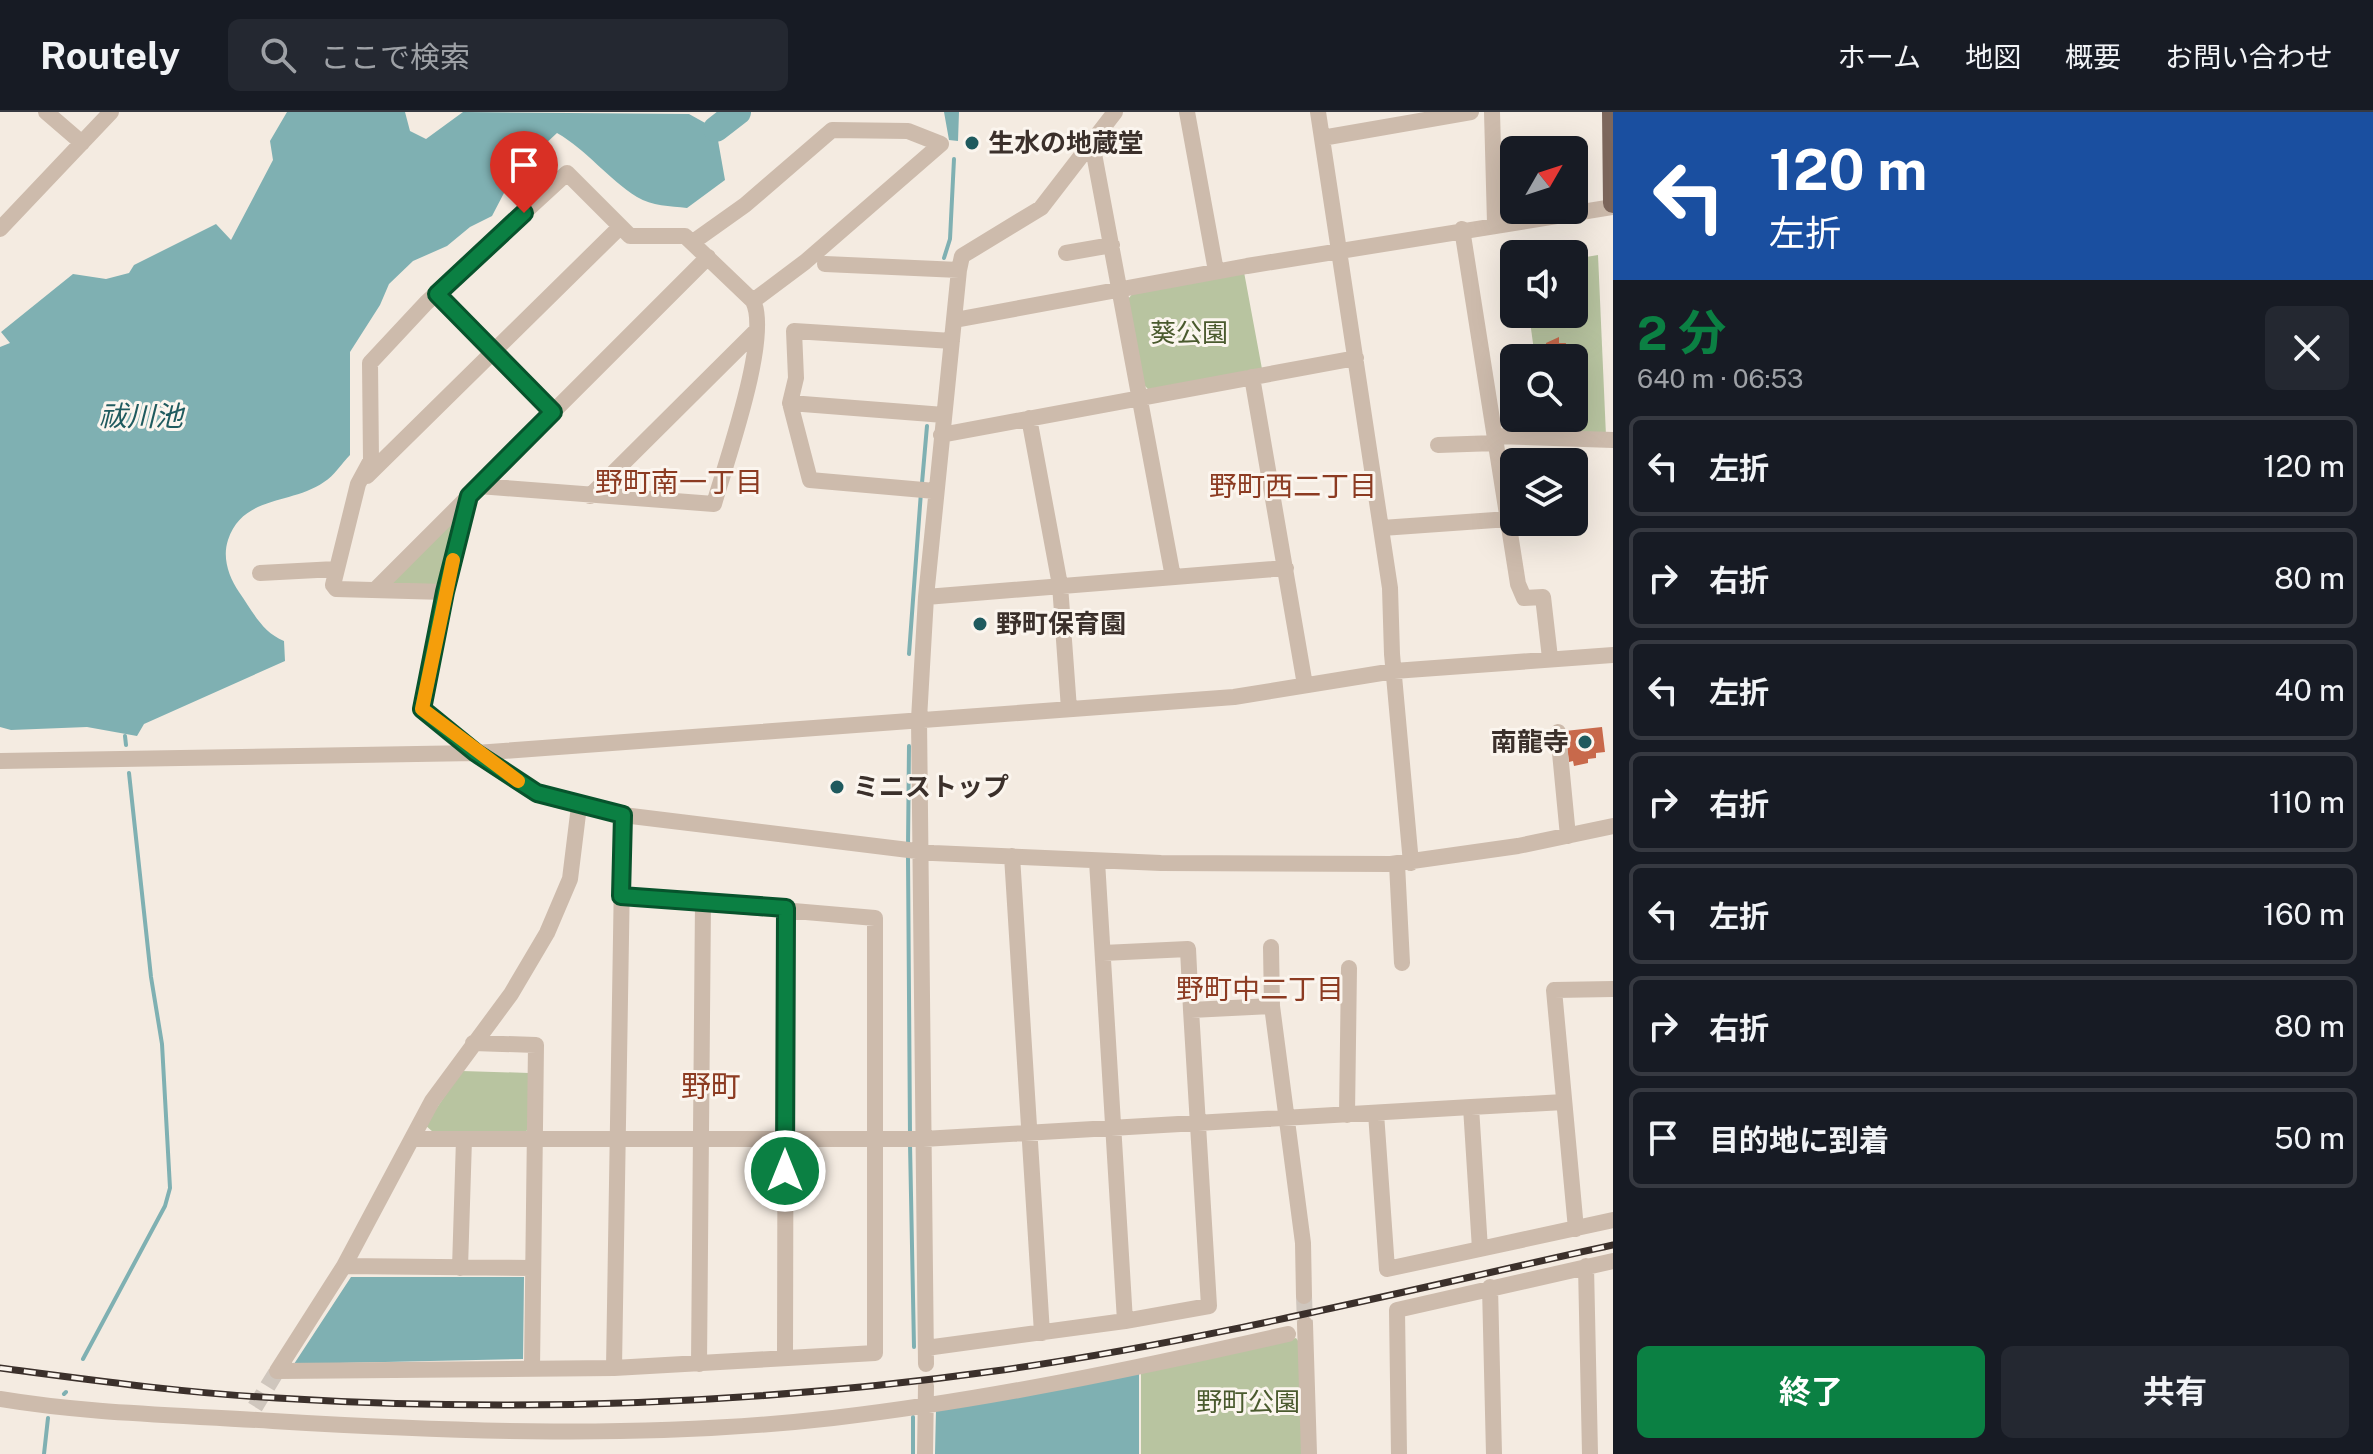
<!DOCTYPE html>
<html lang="ja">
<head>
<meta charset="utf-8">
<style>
	body { margin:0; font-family:"Public Sans","Noto Sans JP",sans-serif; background:#242831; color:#f1f3f6; height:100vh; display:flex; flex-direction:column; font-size:30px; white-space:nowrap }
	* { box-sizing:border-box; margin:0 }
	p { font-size:26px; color:#9ea1a6 }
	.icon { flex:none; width:44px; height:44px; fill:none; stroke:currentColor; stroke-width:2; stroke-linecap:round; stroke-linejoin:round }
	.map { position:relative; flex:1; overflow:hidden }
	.side { display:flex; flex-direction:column; background:#171b24; width:760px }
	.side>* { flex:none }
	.guide { background:#1a4fa0; color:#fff; overflow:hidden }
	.needle { width:52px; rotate:51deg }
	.controls { position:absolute; left:1500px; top:24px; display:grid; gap:16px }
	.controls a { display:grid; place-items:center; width:88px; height:88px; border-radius:12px; background:#171b24; box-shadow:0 8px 32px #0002; font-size:40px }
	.pin { position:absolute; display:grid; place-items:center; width:68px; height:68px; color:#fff; margin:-82px -34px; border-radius:50% 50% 50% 0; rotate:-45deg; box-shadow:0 0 8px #0007 }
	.pin .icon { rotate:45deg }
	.me { position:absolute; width:88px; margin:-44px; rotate:0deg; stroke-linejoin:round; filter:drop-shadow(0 0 6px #0008) }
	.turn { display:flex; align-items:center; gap:28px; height:168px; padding:0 24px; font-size:36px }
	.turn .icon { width:104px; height:104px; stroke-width:2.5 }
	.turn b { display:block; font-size:56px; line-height:68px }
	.round { display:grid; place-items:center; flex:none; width:84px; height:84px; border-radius:12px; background:#242831 }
	.headline { display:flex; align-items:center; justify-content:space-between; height:136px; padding:0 24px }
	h1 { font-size:48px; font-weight:700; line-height:60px; color:#0b8043 }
	.primary-button { display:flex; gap:16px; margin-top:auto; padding:16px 24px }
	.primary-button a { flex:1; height:92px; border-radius:12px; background:#0b8043; color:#fff; font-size:32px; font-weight:700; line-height:92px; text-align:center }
	.primary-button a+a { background:#242831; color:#f1f3f6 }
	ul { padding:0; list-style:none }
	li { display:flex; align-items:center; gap:24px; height:100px; margin:0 16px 12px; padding:0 8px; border:4px solid #363941; border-radius:12px }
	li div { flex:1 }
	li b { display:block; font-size:30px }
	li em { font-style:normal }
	header { display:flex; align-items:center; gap:48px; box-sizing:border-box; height:112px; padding:0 40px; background:#171b24; border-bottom:2px solid #363941 }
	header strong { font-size:38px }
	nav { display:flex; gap:44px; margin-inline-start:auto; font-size:28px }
	.search { width:560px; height:72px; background:#242831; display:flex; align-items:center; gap:20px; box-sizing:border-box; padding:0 28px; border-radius:12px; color:#9ea1a6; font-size:30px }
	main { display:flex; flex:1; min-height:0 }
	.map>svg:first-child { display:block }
</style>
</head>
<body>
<header>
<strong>Routely</strong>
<div class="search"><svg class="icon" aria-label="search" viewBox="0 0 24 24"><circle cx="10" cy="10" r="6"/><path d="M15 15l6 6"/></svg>ここで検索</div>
<nav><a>ホーム</a><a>地図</a><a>概要</a><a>お問い合わせ</a></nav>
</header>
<main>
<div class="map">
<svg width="1613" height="1342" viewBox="0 0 1613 1342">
	<rect width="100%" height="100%" fill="#f4ebe1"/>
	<path fill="#b8c4a0" d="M1598 143 1606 324 1558 321 1556 306H1574V246H1535L1529 202H1574V147Z
		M1244 160 1262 257 1150 279 1144 273 1128 187 1134 180Z
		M459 401 443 469 436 474H392L391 469Z
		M462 959 529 961 530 1016 525 1020H433L425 1013Z
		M1296 1226 1299 1230 1302 1342H1141V1261Z"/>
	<path fill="#7fb0b2" d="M287 0H405L410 19 426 27 463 0 689 2 716 17 725 68 687 96C670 94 652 94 637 85 608 67 587 38 557 21L515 60 492 104 470 115 447 134 413 149 389 172 380 193 350 240V343C342 351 334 364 324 370 291 393 243 383 228 428 222 446 229 465 239 480 253 500 262 520 284 529L285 549 144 612 137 624 87 615 11 618 0 615V235L10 231 1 220 73 162 106 167 129 161 134 153 216 112 231 128 273 48 270 29Z
		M944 0H959L958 29 949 28Z
		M351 1165H524L523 1247 294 1252Z
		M1139 1260V1342H935L936 1297Z"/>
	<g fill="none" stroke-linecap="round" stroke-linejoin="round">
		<path stroke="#7fb0b2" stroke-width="4" d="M944 146 950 127 954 47
			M922 371 927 314
			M909 542 921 380
			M125 624 126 633
			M908 735 909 634
			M908 744 910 1023
			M910 1032 914 1235
			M83 1247 165 1094 170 1076 162 932 151 865 129 661
			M64 1282 66 1280
			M913 1305V1342
			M44 1342 48 1306"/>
		<path stroke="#7fb0b2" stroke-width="26" d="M716 17 738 0"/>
	</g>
	<path fill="#c8694b" d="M1559 225V231H1566L1564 244 1547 242 1546 231Z
		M1602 615 1605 640 1596 641V646L1588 647V651L1574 654 1573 649 1569 650 1565 619Z"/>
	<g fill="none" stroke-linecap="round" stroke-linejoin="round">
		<path stroke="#cfc6bd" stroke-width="16" stroke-dasharray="16 8" stroke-linecap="butt" d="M1304 1184 1305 1212
			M255 1295 277 1259"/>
		<path stroke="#cdbbac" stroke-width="16" d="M46 0 82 31
			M1187 0 1216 159
			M1318 0 1390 476 1392 542 1411 751
			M1492 0 1495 111
			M1322 26 1471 0
			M1092 31 1173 465
			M0 117 111 0
			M1462 117 1518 472 1524 486 1543 485 1550 546
			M693 130 745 93 832 18 908 19 941 32 805 150 753 189
			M1066 141 1112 133
			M708 145 469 384 445 480 422 597 487 648 537 681 557 688 623 703 933 741 1161 751 1391 752 1518 734 1613 714
			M825 152 959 158
			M437 182 553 300
			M955 208 1247 154 1613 95
			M1252 265 1305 573
			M790 291 810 368 935 379
			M944 303 790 291 796 266 794 219 952 229
			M1029 306 1060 473 1069 597
			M941 323 1356 246
			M1495 324 1613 328
			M1438 333 1496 331
			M367 364 619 116
			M590 384 757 218
			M1382 416 1509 407
			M260 461 336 457
			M376 477 468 385
			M445 480 336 477 333 473 358 372 371 348 370 251 426 191 567 61 630 124H685L753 189C771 224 726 350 714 392L479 374
			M926 485 1286 456
			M1558 620 1568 724
			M0 649 476 641 1234 585 1394 559 1613 543
			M1012 744 1042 1221
			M1097 749 1125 1209 1209 1194 1191 898 1272 894 1303 1131 1304 1184
			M1397 752 1402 851
			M1271 835 1272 894
			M1103 841 1188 837 1191 898
			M473 931 536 933 532 1257
			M1471 995 1564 990
			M1347 1003 1349 856
			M412 1027H923L1471 995 1480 1137 1387 1157 1376 1001
			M1576 1117 1554 878 1613 877
			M1480 1137 1613 1108
			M344 1154 533 1156
			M1586 1154 1590 1342
			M460 1156 464 1027
			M1490 1175 1494 1342
			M1305 1212 1309 1342
			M926 1236 1125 1209
			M785 1246 786 796
			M699 1252 703 789
			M926 1252 919 607 926 485 959 158 962 144 1041 96 1115 0
			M614 1256 623 703
			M277 1259 614 1256 875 1241V806L621 784
			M277 1259 344 1154 432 989 511 882 547 821 570 767 579 694
			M0 1287C89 1302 183 1303 273 1309 459 1320 647 1327 833 1306 987 1288 1138 1256 1288 1222
			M925 1342 926 1274
			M1399 1342 1397 1198 1613 1149"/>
		<path stroke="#7d675c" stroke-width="20" d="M1612 0 1613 91"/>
		<defs>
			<path id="rail" d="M0 1256C92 1268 184 1281 277 1286 517 1301 757 1292 995 1259 1203 1230 1408 1178 1613 1133"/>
		</defs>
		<use href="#rail" stroke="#3b302b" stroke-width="7"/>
		<use href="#rail" stroke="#fbf5ee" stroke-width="4" stroke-dasharray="12" stroke-linecap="butt"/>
	</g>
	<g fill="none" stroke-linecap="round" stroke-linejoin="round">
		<defs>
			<path id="route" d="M524 101 437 182 553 300 469 384 445 480 422 597 476 641 537 681 623 703 621 784 786 796 785 1059"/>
		</defs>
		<use href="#route" stroke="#07532c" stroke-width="20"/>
		<use href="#route" stroke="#0b8043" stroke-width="14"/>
		<path stroke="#f59e0b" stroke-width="14" d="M453 448 422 597 518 669"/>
	</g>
	<g fill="#1f5a5e" stroke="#fbf5ee" stroke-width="3">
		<circle cx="972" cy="31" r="8"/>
		<circle cx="980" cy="512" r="8"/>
		<circle cx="1585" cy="630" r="8"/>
		<circle cx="837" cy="675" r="8"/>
	</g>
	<g text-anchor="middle" stroke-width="6" stroke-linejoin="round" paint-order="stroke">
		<g font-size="26" font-weight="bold" fill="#3b302b" stroke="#fbf5ee" text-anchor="start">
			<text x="988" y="40">生水の地蔵堂</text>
			<text x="996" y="521">野町保育園</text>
			<text x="1569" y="639" text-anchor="end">南龍寺</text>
			<text x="853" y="684">ミニストップ</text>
		</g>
		<g font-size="26" fill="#4a5a2e" stroke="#fbf5ee">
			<text x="1189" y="230">葵公園</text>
			<text x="1248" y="1299">野町公園</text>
		</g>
		<g font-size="28" font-style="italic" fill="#1f5a5e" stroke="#fbf5ee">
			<text x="141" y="314">祓川池</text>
		</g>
		<g font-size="28" fill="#8c3b22" stroke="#fbf5ee">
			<text x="679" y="380">野町南一丁目</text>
			<text x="1293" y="384">野町西二丁目</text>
			<text x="1260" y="887">野町中二丁目</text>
		</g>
		<g font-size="30" fill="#8c3b22" stroke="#fbf5ee">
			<text x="711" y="985">野町</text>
		</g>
	</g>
</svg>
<div class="controls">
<a><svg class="needle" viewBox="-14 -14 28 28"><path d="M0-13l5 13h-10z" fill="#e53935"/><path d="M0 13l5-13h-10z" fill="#9ea1a6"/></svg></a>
<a><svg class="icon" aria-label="sound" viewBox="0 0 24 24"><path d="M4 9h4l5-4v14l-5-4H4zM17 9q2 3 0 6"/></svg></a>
<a><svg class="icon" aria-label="search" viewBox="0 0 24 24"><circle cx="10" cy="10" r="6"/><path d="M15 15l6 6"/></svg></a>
<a><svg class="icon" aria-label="layers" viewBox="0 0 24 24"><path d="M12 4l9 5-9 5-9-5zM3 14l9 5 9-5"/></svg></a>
</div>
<div class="pin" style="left:524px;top:101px;background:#d93025"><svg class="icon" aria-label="arrive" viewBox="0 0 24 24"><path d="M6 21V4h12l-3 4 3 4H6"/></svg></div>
<svg class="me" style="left:785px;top:1059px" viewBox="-20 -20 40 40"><circle r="17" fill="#0b8043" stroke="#fff" stroke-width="3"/><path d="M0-11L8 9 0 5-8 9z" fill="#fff"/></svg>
</div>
<section class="side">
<div class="guide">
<div class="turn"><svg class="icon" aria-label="left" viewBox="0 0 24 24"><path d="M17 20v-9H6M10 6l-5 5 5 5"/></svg><div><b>120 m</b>左折</div></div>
</div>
<div class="headline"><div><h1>2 分</h1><p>640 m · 06:53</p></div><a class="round"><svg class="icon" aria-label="close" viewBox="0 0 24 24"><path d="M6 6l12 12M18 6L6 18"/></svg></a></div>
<ul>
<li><svg class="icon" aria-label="left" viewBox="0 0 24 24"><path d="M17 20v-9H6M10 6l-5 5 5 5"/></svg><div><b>左折</b></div><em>120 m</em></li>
<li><svg class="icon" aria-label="right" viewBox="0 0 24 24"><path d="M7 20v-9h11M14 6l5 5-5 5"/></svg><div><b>右折</b></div><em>80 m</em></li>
<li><svg class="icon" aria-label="left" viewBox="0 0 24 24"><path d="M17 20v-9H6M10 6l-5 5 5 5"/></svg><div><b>左折</b></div><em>40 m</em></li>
<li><svg class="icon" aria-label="right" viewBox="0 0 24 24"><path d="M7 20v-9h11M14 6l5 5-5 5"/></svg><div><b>右折</b></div><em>110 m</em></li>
<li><svg class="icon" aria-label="left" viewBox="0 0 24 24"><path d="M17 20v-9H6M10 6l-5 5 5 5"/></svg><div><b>左折</b></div><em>160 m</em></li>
<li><svg class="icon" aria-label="right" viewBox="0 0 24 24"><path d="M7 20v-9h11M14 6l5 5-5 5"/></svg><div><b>右折</b></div><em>80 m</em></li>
<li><svg class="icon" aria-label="arrive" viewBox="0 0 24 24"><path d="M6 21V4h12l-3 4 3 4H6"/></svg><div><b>目的地に到着</b></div><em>50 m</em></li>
</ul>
<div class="primary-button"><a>終了</a><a>共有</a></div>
</section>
</main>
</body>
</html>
